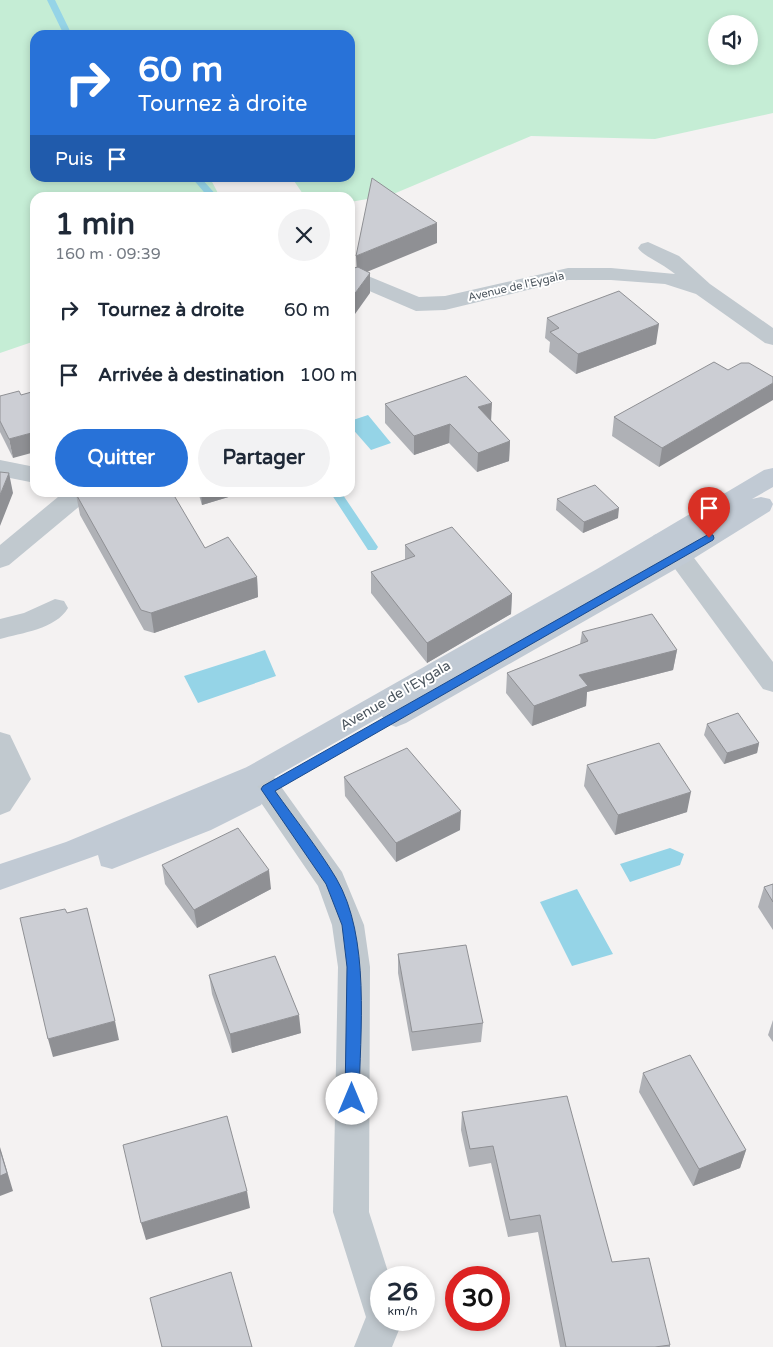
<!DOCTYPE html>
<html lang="fr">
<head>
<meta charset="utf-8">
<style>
	body { margin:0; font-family:"Varela Round",sans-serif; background:#f2f2f3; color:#1f2937; height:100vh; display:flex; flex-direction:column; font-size:19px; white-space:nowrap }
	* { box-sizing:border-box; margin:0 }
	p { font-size:16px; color:#747a83 }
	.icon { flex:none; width:28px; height:28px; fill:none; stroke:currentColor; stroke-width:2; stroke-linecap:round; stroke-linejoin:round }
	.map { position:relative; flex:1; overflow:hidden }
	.panel { position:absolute; left:30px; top:192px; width:325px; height:305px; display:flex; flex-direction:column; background:#fff; border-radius:15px; box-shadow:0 2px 8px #0003 }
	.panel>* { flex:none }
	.banner { position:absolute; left:30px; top:30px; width:325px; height:152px; border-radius:15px; box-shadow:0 2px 8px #0003; background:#2872d8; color:#fff; overflow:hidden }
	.controls { position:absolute; left:708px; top:15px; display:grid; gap:10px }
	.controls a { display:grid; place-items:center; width:50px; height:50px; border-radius:50%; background:#fff; box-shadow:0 2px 8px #0003; font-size:25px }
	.speed { position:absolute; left:370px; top:1266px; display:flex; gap:10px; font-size:25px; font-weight:700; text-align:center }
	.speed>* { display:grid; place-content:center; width:65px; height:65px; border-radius:50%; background:#fff; box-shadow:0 2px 8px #0003; line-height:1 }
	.speed small { font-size:12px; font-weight:400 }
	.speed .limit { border:8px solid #d22; background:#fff; color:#111 }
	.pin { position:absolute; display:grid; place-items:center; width:42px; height:42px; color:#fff; margin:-51px -21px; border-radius:50% 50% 50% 0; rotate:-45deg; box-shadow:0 0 5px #0007 }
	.pin .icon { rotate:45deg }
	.me { position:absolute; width:55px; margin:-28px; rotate:0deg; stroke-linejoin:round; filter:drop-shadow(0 0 4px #0008) }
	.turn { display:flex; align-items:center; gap:18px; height:105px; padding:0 25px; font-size:22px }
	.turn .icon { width:65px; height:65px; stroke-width:2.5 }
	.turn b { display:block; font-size:35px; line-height:42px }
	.then { display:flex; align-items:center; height:48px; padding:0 25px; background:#0003; gap:10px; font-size:19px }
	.round { display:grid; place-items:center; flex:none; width:52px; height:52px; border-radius:26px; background:#f2f2f3 }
	.summary { display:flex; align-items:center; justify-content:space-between; height:85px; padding:0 25px }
	h1 { font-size:30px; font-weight:800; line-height:38px }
	.action { display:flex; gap:10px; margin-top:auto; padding:10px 25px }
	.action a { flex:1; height:58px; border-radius:30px; background:#2872d8; color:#fff; font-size:20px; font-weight:800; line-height:58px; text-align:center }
	.action a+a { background:#f2f2f3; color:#1f2937 }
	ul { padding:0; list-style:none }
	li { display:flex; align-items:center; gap:15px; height:65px; padding:0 25px }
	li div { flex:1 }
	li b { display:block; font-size:19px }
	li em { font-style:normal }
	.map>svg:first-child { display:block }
</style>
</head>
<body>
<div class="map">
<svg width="773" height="1347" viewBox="0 0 773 1347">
	<rect width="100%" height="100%" fill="#f4f2f2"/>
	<path fill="#c5edd5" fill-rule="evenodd" d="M0 0H773V113L655 139 531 136 391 195 350 202V198L305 197 292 178H350V35H35V178H210L220 197 35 198V341L0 353ZM716 24H749V56H716Z"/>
	<path fill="#95d4e7" d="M368 415 391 443 371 450 350 426V421Z
		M265 650 276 676 198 703 184 676Z
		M670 848 684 854 680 865 630 882 620 864Z
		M577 889 613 954 572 966 540 902Z"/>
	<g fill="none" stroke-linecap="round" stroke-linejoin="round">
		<path fill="#95d4e7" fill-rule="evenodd" d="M47 0H55L72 35H64Z
			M192 178H201L219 198H209Z
			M330 492H341L376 544 378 547 376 550H368Z"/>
		<path fill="#c1c9cf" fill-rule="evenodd" d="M648 242 679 256 710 284 773 328V345L765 343 696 294 665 284 611 280H568L445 310 416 311 360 287 357 282 360 277 368 276 419 297 445 296 568 268H611L675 274C665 265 643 256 638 248L641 244Z
			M0 460 35 467V483L0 476Z
			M64 492 90 494 87 500 9 565 0 568V545Z
			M663 532 672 535 688 550 773 662V692L763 689 670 562 650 541 654 535Z
			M55 599 64 601 68 608C56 629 21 633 0 639V619L24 613Z
			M0 732 10 735 31 779 10 811 0 815Z
			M257 764 267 767 342 872 364 925 370 967 369 1212 390 1278H381V1320H403L392 1347H354L366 1317 333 1212 338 967 332 925 318 886 242 775 247 767Z"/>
		<path fill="#c1cad4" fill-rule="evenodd" d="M773 468V487L752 499 761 497 770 499 773 504 770 511 688 562 406 723 396 727 386 723 382 716 257 787 261 789 266 797 261 805 211 830 112 869 101 866 98 855 0 890V864L66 842 247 767 597 569 764 470Z"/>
	</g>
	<path fill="#afb1b6" d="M547 318 656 344 576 374 549 352 550 342 545 338Z
		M728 370 659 467 612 436 614 417Z
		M0 396 13 458 0 432Z
		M385 404 491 420 510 441 509 461 477 472 449 443 414 455 385 423Z
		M198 492H245L202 505Z
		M76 494 205 548 257 577 258 597 154 633 144 630 80 515Z
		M557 499 618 518 583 533 556 510Z
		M405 545 512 594 511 614 427 663 371 593V572L405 560Z
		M582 632 677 650 673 670 587 692 586 706 532 726 506 693 507 673 580 644Z
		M707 724 759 743 757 753 724 764 704 735Z
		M587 765 687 812 615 835 584 786Z
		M344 777 460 830 396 862 345 796Z
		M162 865 271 889 197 928 165 884Z
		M773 884V930L758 907 764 887Z
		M398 954 483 1023 481 1042 412 1051 398 973Z
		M209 975 301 1033 232 1053 212 994Z
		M773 1020V1042L768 1035Z
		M643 1073 746 1150 740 1168 693 1186 639 1092Z
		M462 1112 612 1262 670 1345V1347H560L538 1232 508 1237 491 1163 469 1167 461 1130Z"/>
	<path fill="#8f9094" d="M437 223V243L357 276 356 256Z
		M370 273V293L350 321V300Z
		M659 324 656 344 576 374 578 354Z
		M773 383V400L659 467 662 448Z
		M492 403 491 422 478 407Z
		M450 424 449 443 414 455V436Z
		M35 432V452L13 458 9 439Z
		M510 441 509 461 477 472 478 453Z
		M9 473 13 493 0 526V495Z
		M201 492H245L202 505Z
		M619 508 618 518 583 533 584 522Z
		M257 577 258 597 154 633 151 613Z
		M512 594 511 614 427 663V643Z
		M677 650 673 670 587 692 586 706 532 726 534 706 579 675Z
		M759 743 757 753 724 764 727 753Z
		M691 792 687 812 615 835 618 815Z
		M461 811 460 830 396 862V843Z
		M269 870 271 889 197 928 194 910Z
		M299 1015 301 1033 232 1053 230 1034Z
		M115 1021 119 1040 53 1057 48 1039Z
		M0 1147 13 1191 0 1196Z
		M746 1150 740 1168 693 1186 699 1169Z
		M247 1191 250 1208 146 1240 141 1223Z"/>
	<path fill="#ccced4" stroke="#8f9094" d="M372 178 437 223 356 256Z
		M358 267 370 273 350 300V269Z
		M619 291 659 324 578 354 550 332 559 328 547 318Z
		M714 362 728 370 741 363H749L773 377V383L662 448 614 417Z
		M466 376 492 403 478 407 510 441 478 453 450 424 414 436 385 404Z
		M19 391 21 395 35 391V432L9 439 0 421V396Z
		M0 472 9 473 0 495Z
		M595 485 619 508 584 522 557 499Z
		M82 492H172L205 548 228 537 257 577 151 613 141 610 76 494Z
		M452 527 512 594 427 643 371 572 415 556 405 545Z
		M652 614 677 650 579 675 588 686 534 706 507 673 588 641 582 632Z
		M738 713 759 743 727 753 707 724Z
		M659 743 691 792 618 815 587 765Z
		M407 748 461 811 396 843 344 777Z
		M238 828 269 870 194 910 162 865Z
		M773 884V902L764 887Z
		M87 908 115 1021 48 1039 20 918 65 909 67 913Z
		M466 945 483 1023 412 1032 398 954Z
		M275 956 299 1015 230 1034 209 975Z
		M690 1055 746 1150 699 1169 643 1073Z
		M567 1096 612 1262 649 1258 670 1345 655 1347H566L540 1215 510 1220 493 1146 470 1149 462 1112Z
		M227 1116 247 1191 141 1223 123 1145Z
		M0 1150 7 1173 0 1176Z
		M231 1272 252 1347H162L150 1298Z"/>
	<path fill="#2872d8" stroke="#1a4a8c" d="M709 534 713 535 714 538 713 540 275 791C295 819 318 848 336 878 371 937 360 1032 359 1099L357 1104 352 1106 347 1104 345 1099 347 967 342 925 326 884 263 792 261 789 263 786Z"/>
	<g text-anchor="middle" stroke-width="4" stroke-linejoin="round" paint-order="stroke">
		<g font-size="11" fill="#4b555e" stroke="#fff">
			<text transform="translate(516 286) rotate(-13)" y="4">Avenue de l'Eygala</text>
		</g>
		<g font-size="14" fill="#4b555e" stroke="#fff">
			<text transform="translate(395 695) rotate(-30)" y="5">Avenue de l'Eygala</text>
		</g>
	</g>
</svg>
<div class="controls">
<a><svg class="icon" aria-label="sound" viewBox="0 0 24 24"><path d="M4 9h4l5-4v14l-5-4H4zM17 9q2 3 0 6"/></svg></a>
</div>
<div class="speed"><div>26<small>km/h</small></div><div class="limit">30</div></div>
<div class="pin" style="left:709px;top:538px;background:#d93025"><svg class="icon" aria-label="arrive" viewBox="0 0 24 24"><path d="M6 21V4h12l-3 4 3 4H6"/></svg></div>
<svg class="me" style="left:352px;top:1099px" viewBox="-20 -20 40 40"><circle r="19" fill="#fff"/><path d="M0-13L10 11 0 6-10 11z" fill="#2872d8"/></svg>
<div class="banner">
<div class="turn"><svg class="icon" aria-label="right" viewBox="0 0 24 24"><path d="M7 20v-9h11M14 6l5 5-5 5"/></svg><div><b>60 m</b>Tournez à droite</div></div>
<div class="then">Puis<svg class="icon" aria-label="arrive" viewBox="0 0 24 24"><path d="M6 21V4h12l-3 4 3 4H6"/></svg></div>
</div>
<section class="panel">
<div class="summary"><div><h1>1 min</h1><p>160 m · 09:39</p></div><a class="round"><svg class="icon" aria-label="close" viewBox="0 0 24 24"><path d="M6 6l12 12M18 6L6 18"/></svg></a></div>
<ul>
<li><svg class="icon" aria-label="right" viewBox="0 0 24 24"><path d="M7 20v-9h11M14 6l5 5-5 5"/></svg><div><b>Tournez à droite</b></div><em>60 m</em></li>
<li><svg class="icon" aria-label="arrive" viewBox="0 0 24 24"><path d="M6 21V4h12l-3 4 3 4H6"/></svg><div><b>Arrivée à destination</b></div><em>100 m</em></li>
</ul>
<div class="action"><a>Quitter</a><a>Partager</a></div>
</section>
</div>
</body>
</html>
